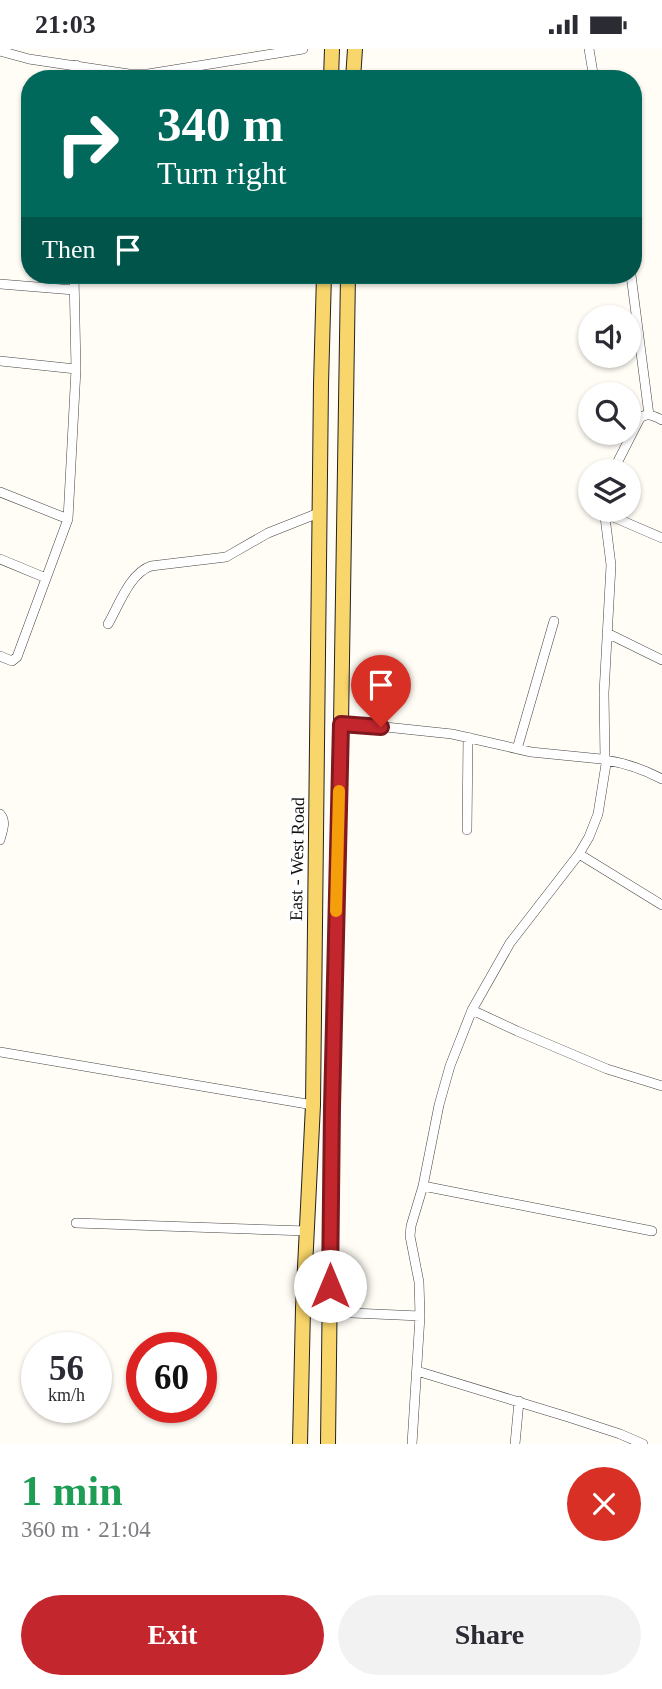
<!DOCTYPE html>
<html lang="en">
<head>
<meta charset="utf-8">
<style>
	body { margin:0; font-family:"Times New Roman",serif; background:#f2f2f3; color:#2b2b33; height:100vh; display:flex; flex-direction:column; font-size:26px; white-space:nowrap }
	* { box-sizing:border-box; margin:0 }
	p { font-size:23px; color:#7c7c81 }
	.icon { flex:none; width:38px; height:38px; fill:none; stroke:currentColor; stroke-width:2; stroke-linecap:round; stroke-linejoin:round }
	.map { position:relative; height:1395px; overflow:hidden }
	.drawer { display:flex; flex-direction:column; background:#fff; flex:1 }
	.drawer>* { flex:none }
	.banner { position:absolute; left:21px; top:21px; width:621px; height:214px; border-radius:28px; box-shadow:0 2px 5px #0004; background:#00695c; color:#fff; overflow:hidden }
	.buttons { position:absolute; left:578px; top:256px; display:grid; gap:14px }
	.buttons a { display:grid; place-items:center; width:63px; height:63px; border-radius:50%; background:#fff; box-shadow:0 2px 5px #0004; font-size:35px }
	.speed { position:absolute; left:21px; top:1283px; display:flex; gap:14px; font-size:35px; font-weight:700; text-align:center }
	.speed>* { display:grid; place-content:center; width:91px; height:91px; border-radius:50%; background:#fff; box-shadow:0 2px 5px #0004; line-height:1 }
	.speed small { font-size:18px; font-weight:400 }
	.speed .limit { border:10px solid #d22; background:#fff; color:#111 }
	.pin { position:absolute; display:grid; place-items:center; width:60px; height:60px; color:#fff; margin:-72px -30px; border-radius:50% 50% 50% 0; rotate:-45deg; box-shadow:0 0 7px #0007 }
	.pin .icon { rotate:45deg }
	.me { position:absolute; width:77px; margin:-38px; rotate:0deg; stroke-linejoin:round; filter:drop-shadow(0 0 5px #0008) }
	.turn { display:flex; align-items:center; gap:24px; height:147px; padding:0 21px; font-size:32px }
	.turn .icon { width:91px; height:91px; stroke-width:2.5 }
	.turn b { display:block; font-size:49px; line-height:60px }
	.then { display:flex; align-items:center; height:66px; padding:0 21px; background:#0003; gap:14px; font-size:26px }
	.round { display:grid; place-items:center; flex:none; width:74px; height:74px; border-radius:37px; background:#f2f2f3 }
	.summary { display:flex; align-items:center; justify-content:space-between; height:119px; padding:0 21px }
	h1 { font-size:42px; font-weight:600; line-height:52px; color:#1e9e55 }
	.primary-button { display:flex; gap:14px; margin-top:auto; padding:14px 21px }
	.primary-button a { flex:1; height:80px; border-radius:42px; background:#c4262e; color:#fff; font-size:28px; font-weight:600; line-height:80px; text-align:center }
	.primary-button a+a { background:#f2f2f3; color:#2b2b33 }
	.status { display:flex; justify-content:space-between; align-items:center; height:49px; padding:0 35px; background:#fff; direction:ltr }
	.status svg { height:19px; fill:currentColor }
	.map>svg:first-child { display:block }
</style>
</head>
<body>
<div class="status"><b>21:03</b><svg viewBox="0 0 49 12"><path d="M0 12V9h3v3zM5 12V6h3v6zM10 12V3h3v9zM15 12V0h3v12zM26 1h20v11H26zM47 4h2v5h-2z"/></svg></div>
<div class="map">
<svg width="662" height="1395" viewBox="0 0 662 1395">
	<rect width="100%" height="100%" fill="#fffdf5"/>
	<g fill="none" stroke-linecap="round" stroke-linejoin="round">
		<defs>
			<path id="minor" d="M589 0 594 30
				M0 2 29 10 129 25H148L303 0
				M76 30V16
				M631 226 649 366
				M0 235 74 241
				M0 312 76 320
				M613 422 640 369C647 363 654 367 662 371
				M0 443 68 470
				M604 460 611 516 604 644 605 711C626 714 643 720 662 730
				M604 464 662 489
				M0 510 46 529
				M108 575C119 556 130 524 151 517L226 508 268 484 321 463
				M607 584 662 611
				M0 607 12 612 17 608 68 470 76 320 74 226
				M341 675H357L452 685 531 703 601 710 605 711 606 715 598 765 589 788 579 805 510 894 472 961 450 1017 439 1056 423 1137 411 1177 410 1187 419 1233 420 1267 412 1395
				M517 700 554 572
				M0 765C7 773 2 782 0 791
				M467 781 468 688
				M579 805 662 856
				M472 961 517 982 607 1020 662 1037
				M0 1003 313 1056
				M423 1137 652 1182
				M76 1174 307 1182
				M330 1263 420 1267
				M417 1322 568 1368 620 1385 643 1395
				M515 1395 519 1352"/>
			<path id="primary" d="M331 30 332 0
				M353 30 355 0
				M300 1395 303 1259 313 1056 321 335 324 226
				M328 1395 332 1059 341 675 348 226"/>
		</defs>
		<use href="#minor" stroke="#444" stroke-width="10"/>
		<use href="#primary" stroke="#222" stroke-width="16"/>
		<use href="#minor" stroke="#fff" stroke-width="9"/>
		<use href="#primary" stroke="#f9d66b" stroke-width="14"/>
	</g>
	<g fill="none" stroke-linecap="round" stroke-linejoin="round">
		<defs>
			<path id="route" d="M330 1237 332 1059 341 675 381 678"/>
		</defs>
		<use href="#route" stroke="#7f191e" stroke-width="18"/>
		<use href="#route" stroke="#c4262e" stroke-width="12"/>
		<path stroke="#f59e0b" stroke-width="12" d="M336 862 339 742"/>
	</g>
	<g text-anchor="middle" stroke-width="7" stroke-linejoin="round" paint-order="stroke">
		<g font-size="18" fill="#111" stroke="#fff">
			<text transform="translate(297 810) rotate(-89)" y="6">East - West Road</text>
		</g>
	</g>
</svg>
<div class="buttons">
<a><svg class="icon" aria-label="sound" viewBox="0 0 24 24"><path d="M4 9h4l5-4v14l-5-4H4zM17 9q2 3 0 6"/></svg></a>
<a><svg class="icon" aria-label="search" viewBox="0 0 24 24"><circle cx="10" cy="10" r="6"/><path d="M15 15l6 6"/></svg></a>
<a><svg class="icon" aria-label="layers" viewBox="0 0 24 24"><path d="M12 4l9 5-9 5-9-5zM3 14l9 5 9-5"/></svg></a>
</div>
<div class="speed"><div>56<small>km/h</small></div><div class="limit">60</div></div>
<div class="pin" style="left:381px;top:678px;background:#d93025"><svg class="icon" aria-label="arrive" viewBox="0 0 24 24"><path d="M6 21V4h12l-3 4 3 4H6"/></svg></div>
<svg class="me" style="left:330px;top:1237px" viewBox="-20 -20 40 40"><circle r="19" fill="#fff"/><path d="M0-13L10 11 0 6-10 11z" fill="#c4262e"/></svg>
<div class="banner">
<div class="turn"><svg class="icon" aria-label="right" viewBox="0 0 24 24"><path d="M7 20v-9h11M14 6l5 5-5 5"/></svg><div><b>340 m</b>Turn right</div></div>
<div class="then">Then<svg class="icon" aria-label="arrive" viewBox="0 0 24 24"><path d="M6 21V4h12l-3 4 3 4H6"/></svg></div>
</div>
</div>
<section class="drawer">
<div class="summary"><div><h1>1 min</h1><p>360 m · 21:04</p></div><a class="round" style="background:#d93025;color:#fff"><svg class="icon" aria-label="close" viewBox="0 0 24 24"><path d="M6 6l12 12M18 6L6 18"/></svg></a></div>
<div class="primary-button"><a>Exit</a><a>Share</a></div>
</section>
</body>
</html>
